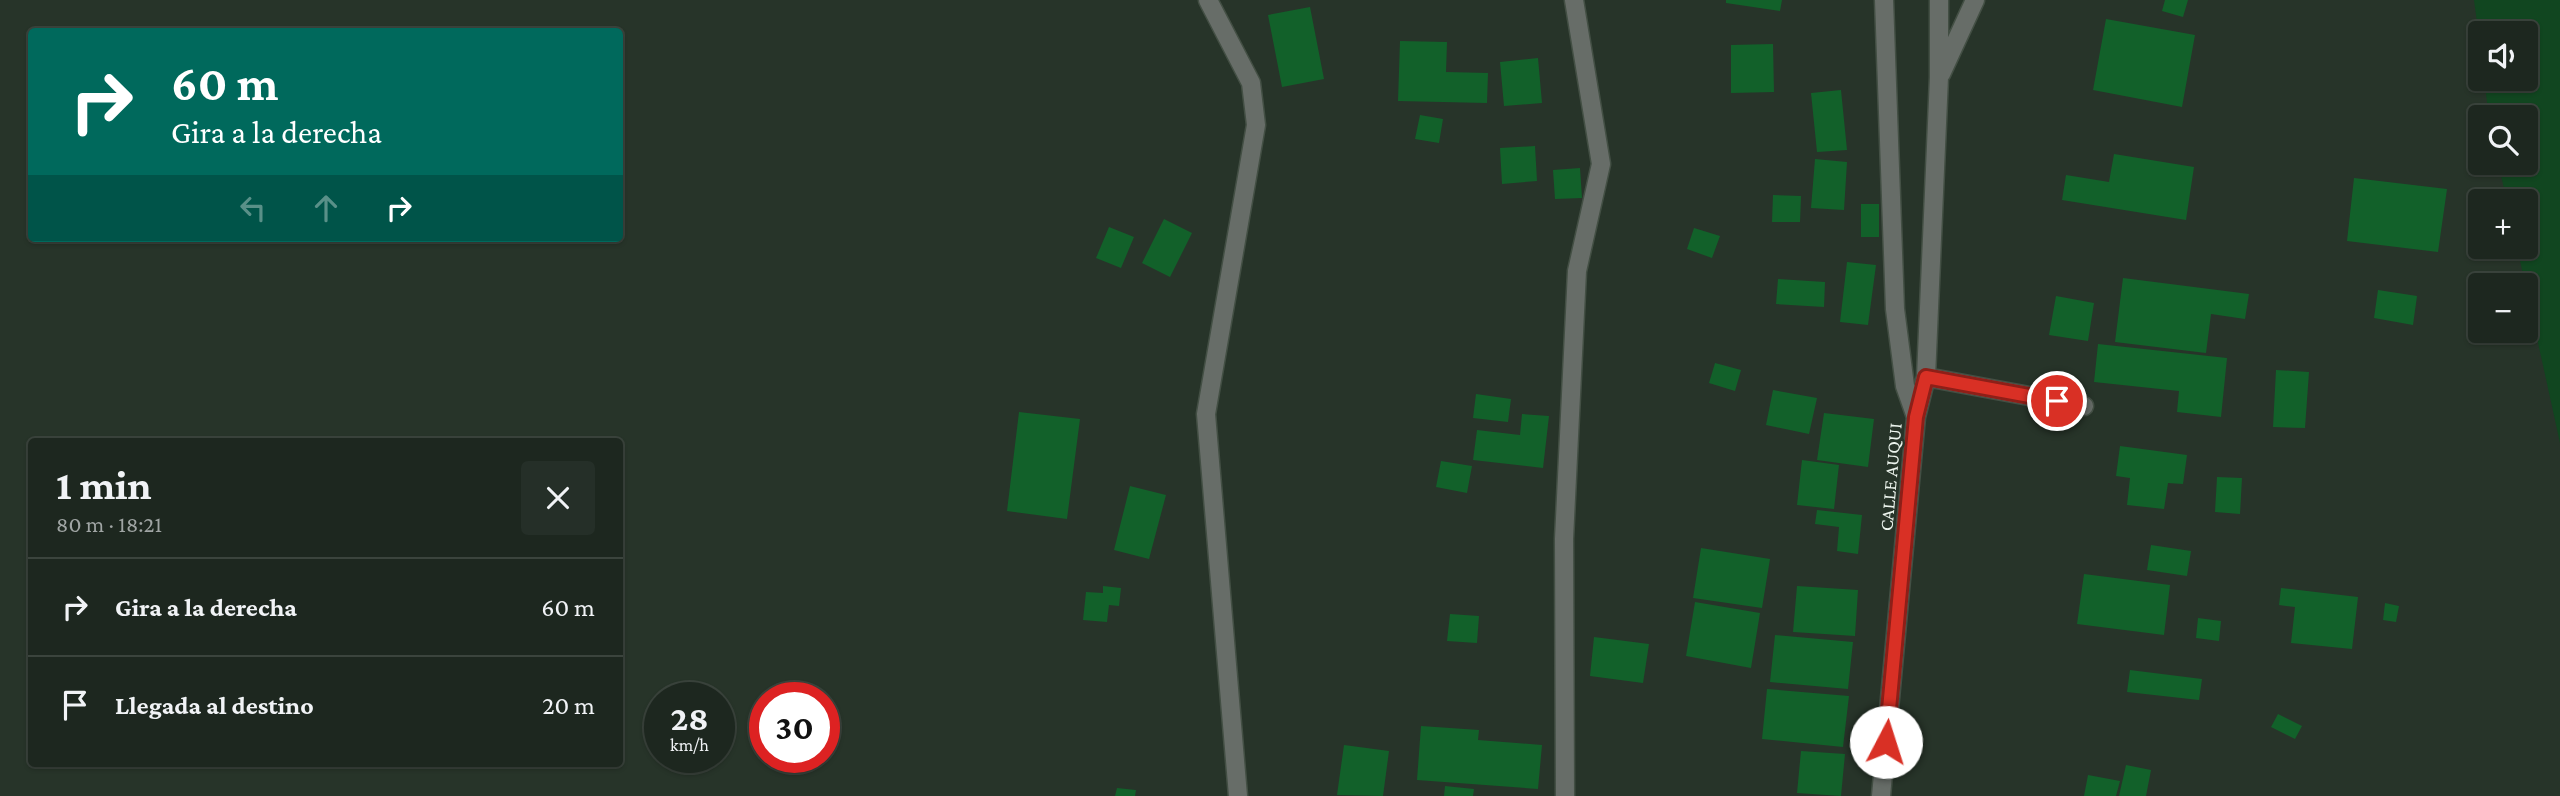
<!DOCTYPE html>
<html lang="es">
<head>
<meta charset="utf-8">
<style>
	body { margin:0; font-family:"Crimson Pro",serif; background:#252f28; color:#f1f3f6; height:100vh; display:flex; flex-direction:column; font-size:26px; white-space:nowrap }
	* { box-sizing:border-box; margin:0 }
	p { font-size:23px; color:#a0a5a4 }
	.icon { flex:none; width:38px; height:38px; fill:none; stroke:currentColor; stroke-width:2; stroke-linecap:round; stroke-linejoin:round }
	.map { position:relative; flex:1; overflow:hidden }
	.side { position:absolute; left:28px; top:438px; width:595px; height:329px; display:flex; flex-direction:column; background:#1d271f; border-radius:7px; box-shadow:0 2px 5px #0004,0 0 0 2px #3b443d }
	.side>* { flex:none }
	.hud { position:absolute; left:28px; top:28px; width:595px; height:214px; border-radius:7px; box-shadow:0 2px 5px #0004,0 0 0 2px #3b443d; background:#00695c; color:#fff; overflow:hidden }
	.buttons { position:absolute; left:2468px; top:21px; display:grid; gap:14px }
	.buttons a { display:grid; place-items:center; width:70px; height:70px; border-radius:7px; background:#1d271f; box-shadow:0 2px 5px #0004,0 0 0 2px #3b443d; font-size:35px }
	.speed { position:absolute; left:644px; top:682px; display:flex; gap:14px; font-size:35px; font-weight:700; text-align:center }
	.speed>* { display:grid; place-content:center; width:91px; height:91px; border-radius:50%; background:#1d271f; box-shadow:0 2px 5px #0004,0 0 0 2px #3b443d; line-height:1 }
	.speed small { font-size:18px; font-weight:400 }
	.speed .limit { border:10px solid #d22; background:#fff; color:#111 }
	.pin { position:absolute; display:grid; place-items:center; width:60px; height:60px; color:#fff; margin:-30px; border:4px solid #fff; border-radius:50%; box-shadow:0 2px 7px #0007 }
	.me { position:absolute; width:77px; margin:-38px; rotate:5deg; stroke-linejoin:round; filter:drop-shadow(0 0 5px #0008) }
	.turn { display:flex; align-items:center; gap:24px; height:147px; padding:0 28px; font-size:32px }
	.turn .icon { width:91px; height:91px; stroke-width:2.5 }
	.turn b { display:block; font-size:49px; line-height:60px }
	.lanes { display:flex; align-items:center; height:66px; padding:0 28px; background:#0003; justify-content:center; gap:35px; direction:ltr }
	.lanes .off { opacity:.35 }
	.round { display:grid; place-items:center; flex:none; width:74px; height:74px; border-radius:7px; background:#252f28 }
	.headline { display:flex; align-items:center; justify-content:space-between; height:119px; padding:0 28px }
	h1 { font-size:42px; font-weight:700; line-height:52px }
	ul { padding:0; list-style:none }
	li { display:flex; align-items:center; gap:21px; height:98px; padding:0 28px; border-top:2px solid #3b443d }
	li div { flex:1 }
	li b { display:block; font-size:26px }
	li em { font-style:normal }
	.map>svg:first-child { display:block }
</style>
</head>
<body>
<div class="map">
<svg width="2560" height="796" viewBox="0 0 2560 796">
	<rect width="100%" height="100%" fill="#273429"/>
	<path fill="#114620" d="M2474 0H2560V443L2517 247H2525V201H2507L2498 163H2525V117H2489L2484 79H2525V33H2480V45Z"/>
	<path fill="#12612a" d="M1726 0H1782L1780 11 1726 3Z
		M2165 0H2188L2183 17 2162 11Z
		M1310 7 1324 79 1282 87 1268 15Z
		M2106 19 2195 35 2182 107 2093 90Z
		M1400 41 1447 42 1446 72 1488 73 1487 103 1398 101Z
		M1773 44 1774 92 1731 93V45Z
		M1538 58 1542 103 1504 106 1500 62Z
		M1841 90 1847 150 1817 152 1811 93Z
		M1420 115 1443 119 1439 143 1415 139Z
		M1535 146 1537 181 1502 184 1500 148Z
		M2114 154 2194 167 2186 220 2062 200 2066 175 2109 182Z
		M1815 159 1847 162 1844 210 1811 208Z
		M1580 168 1582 198 1555 199 1553 170Z
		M2354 178 2447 189 2438 252 2347 241Z
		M1773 195 1801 196 1800 222H1772Z
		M1861 204H1879V237H1861Z
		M1164 219 1192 233 1170 277 1142 263Z
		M1109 227 1134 237 1121 268 1096 258Z
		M1694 228 1720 236 1712 258 1687 249Z
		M1847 262 1876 265 1868 325 1840 322Z
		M2123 278 2249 294 2245 319 2211 314 2206 353 2115 342Z
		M1778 279 1825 282 1824 307 1776 304Z
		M2378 290 2417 296 2413 325 2374 318Z
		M2056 296 2094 303 2088 341 2049 335Z
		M2098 344 2227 358 2221 417 2177 412 2179 391 2094 382Z
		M1715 363 1741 370 1735 391 1709 383Z
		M2276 370 2309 372 2305 428 2273 427Z
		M1773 390 1817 398 1809 434 1766 425Z
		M1476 394 1511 399 1508 422 1473 418Z
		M1019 412 1080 419 1067 519 1007 511Z
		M1824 413 1874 419 1868 467 1817 460Z
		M1522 414 1549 416 1543 468 1473 460 1477 430 1520 435Z
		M2120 446 2187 455 2183 484 2168 483 2164 509 2127 505 2130 478 2116 476Z
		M1802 460 1839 465 1834 509 1797 505Z
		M1441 461 1472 466 1467 493 1436 487Z
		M2217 477 2242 478 2240 514 2215 512Z
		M1130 486 1166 495 1149 559 1114 550Z
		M1817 510 1862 515 1858 554 1837 551 1839 527 1815 524Z
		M2151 545 2191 551 2187 576 2147 570Z
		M1701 548 1770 559 1762 608 1693 598Z
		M2084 574 2170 585 2164 635 2077 624Z
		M1103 586 1121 588 1119 606 1109 605 1107 622 1083 620 1086 592 1103 593Z
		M1797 586 1858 590 1855 636 1793 632Z
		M2281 588 2358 597 2352 649 2291 643 2295 607 2279 605Z
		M1695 602 1760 613 1751 668 1686 656Z
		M2385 603 2399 606 2396 622 2383 620Z
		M1450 614 1479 616 1477 643 1447 641Z
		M2198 618 2221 621 2219 641 2196 638Z
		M1775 635 1853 642 1848 689 1770 682Z
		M1594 637 1649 644 1643 683 1590 676Z
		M2130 670 2202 679 2199 700 2127 692Z
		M1767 689 1849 696 1843 747 1762 739Z
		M2278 714 2302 726 2295 739 2271 727Z
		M1421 726 1479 730 1478 740 1542 745 1538 789 1417 780Z
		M1344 745 1389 751 1383 796 1337 795Z
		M1801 751 1845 754 1841 796 1797 793Z
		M2126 765 2151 770 2146 796H2119Z
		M2088 775 2120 781 2116 796H2084Z
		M1445 786 1474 789 1473 796H1444Z
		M1117 788 1136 790 1135 796H1115Z"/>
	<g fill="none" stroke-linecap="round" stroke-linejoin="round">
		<defs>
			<path id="street" d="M1208 0 1251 83 1256 125 1206 414 1238 796
				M1884 0 1895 309 1905 386 1916 417
				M1941 74 1975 0
				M1926 377 2084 406
				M1565 796 1564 539 1577 271 1601 164 1574 0
				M1881 796 1916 417 1926 377 1939 77V0"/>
		</defs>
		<use href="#street" stroke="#434f44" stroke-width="21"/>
		<use href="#street" stroke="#676d68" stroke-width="18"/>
	</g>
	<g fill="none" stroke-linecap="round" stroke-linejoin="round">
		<defs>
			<path id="route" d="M1886 742 1916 417 1926 377 2057 401"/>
		</defs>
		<use href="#route" stroke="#8d1f18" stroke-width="18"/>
		<use href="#route" stroke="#d93025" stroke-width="12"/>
	</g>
	<g text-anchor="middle" stroke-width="5" stroke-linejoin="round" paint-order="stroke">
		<g font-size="19" fill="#ecf4ed" stroke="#273429">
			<text transform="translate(1890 477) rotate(-85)" y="7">CALLE AUQUI</text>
		</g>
	</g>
</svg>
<div class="buttons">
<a><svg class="icon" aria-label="sound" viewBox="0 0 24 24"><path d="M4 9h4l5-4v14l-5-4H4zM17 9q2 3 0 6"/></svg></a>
<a><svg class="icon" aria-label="search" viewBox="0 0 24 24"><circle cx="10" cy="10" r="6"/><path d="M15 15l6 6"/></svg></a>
<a>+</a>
<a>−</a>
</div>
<div class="speed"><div>28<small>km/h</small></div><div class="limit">30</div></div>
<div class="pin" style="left:2057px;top:401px;background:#d93025"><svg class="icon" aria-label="arrive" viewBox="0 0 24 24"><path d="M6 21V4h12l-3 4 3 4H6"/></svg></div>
<svg class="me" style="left:1886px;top:742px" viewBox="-20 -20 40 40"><circle r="19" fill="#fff"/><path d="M0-13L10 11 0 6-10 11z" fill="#d93025"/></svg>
<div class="hud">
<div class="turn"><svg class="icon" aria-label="right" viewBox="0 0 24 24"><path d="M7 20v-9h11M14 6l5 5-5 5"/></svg><div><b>60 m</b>Gira a la derecha</div></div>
<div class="lanes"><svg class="icon off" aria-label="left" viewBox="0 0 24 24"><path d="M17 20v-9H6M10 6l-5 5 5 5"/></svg><svg class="icon off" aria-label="ahead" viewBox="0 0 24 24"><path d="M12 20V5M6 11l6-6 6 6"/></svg><svg class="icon" aria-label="right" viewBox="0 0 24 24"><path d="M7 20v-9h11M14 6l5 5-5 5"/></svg></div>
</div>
<section class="side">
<div class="headline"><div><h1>1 min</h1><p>80 m · 18:21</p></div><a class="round"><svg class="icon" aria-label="close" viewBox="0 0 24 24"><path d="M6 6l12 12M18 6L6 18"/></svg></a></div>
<ul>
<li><svg class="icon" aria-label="right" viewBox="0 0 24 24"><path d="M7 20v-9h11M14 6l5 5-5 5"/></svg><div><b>Gira a la derecha</b></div><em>60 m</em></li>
<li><svg class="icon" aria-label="arrive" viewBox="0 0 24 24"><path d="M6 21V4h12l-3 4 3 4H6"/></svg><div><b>Llegada al destino</b></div><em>20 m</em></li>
</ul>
</section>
</div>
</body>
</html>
